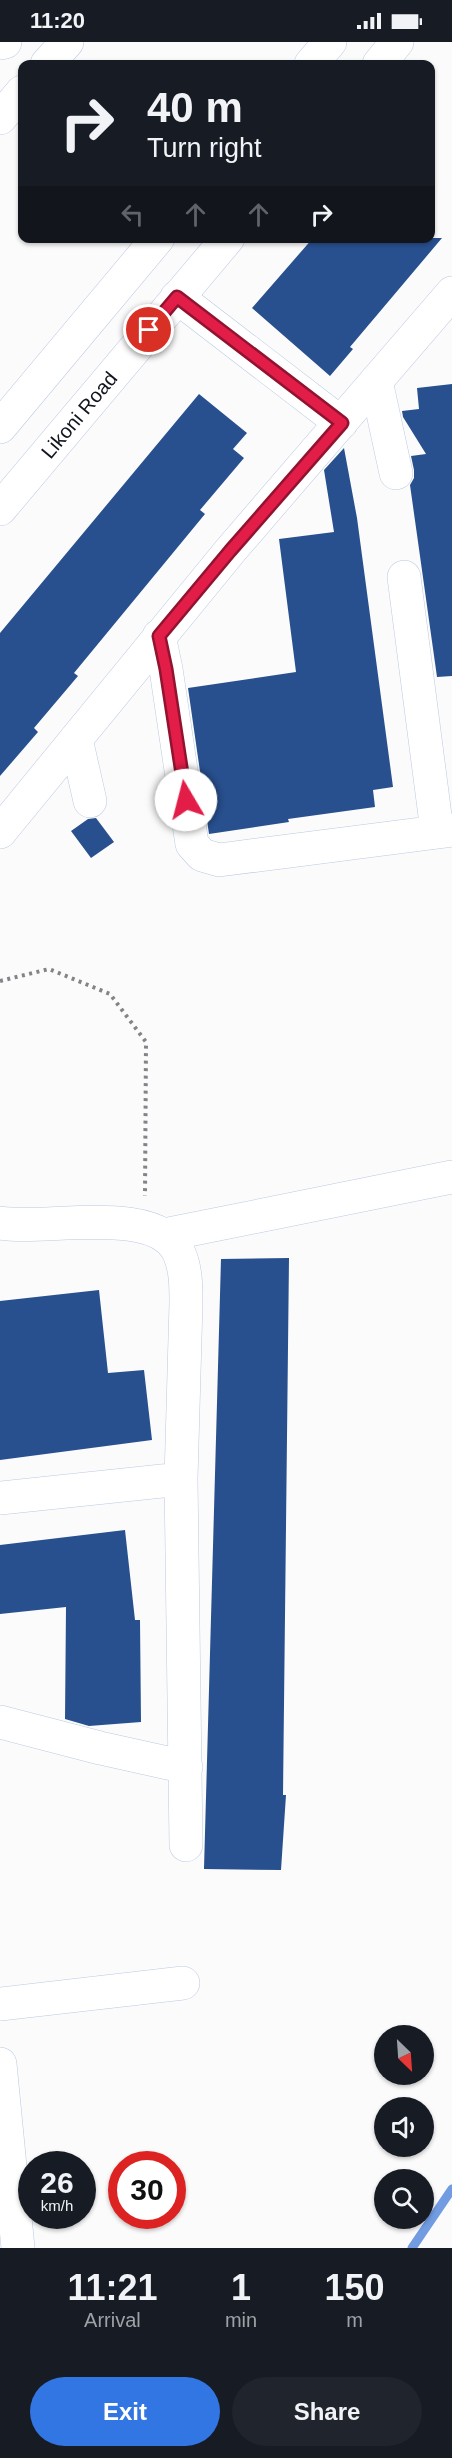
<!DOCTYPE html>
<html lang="en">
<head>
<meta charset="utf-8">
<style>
	body { margin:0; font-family:Arial,sans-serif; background:#20242c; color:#f1f3f6; height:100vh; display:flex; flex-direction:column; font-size:22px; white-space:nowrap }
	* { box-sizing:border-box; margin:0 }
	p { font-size:20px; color:#9ea1a6 }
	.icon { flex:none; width:33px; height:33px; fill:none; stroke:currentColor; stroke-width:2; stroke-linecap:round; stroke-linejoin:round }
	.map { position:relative; height:2206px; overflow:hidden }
	.panel { display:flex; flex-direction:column; background:#171b24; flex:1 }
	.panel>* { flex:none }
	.top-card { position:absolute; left:18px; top:18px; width:417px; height:183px; border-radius:12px; box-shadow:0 2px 4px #0004; background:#171b24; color:#f1f3f6; overflow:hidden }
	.needle { width:39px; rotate:155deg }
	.controls { position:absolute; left:374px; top:1983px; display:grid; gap:12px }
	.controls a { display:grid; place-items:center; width:60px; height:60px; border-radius:50%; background:#171b24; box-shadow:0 2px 4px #0004; font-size:30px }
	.speed { position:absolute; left:18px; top:2109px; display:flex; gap:12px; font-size:30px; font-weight:700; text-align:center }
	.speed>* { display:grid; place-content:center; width:78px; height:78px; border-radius:50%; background:#171b24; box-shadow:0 2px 4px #0004; line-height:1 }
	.speed small { font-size:15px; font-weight:400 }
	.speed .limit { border:9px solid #d22; background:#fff; color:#111 }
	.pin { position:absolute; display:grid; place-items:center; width:51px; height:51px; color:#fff; margin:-26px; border:3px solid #fff; border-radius:50%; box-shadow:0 2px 6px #0007 }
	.me { position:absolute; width:66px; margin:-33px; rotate:352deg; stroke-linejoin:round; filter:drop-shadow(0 0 4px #0008) }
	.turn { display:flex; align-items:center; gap:21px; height:126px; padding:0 30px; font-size:27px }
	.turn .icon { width:78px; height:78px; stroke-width:2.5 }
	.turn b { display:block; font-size:42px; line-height:51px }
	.lanes { display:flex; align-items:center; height:57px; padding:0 30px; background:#0003; justify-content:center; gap:30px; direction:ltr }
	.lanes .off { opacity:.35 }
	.eta { display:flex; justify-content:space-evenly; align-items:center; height:102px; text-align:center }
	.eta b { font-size:36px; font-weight:700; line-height:42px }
	.primary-button { display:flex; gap:12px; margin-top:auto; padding:12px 30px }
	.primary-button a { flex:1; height:69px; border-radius:36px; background:#3276e3; color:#fff; font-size:24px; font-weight:700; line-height:69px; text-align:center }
	.primary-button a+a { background:#20242c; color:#f1f3f6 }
	.status { display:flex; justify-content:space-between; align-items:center; height:42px; padding:0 30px; background:#171b24; direction:ltr }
	.status svg { height:16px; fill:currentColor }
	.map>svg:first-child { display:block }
</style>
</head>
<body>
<div class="status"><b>11:20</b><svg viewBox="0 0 49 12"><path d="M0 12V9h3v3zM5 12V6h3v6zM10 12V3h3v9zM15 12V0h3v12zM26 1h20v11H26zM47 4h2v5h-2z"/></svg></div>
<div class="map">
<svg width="452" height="2206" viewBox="0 0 452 2206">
	<rect width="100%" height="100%" fill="#fbfbfb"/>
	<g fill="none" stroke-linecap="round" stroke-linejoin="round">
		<path stroke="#719ce2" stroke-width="9" d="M412 2206 452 2147"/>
	</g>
	<path fill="#28508f" d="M313 196H442L350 305 353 307 330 334 252 266Z
		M452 342V634L437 635 410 443 414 436V428L411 414 426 412 403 375 402 369 419 367 417 346Z
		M199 352 247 391 233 407 244 416 200 468 205 472 74 631 78 634 34 686 38 690 0 734V591Z
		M344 406 357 476 393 745 373 748 375 765 288 777 289 780 209 792 188 646 296 630 279 497 334 490 324 428Z
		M96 776 114 800 91 816 71 789 88 777Z
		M289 1216 283 1753H286L281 1828 204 1827 221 1217Z
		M99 1248 108 1331 144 1328 152 1398 0 1418V1259Z
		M125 1488 135 1578H140L141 1680 89 1684 65 1677 66 1565 0 1572V1503Z"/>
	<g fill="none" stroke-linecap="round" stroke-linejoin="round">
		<defs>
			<path id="minor" d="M0 1 5 0
				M47 22 67 0
				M0 76 22 50
				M177 255 341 381
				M376 339 396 431
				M404 535 437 789
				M159 594 166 627 192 802 202 813 219 818 452 788
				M76 697 90 759
				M0 790 230 509 452 251
				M0 1181C44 1189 158 1161 179 1211 186 1227 186 1244 186 1261L181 1437 186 1803
				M164 1193 452 1135
				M0 1456 181 1437
				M0 1680 100 1706 186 1725
				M0 1962 183 1941
				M0 2022 18 2206"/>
			<path id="major" d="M311 22 330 0
				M379 22 397 0
				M0 385 158 196
				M0 467 228 196"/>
		</defs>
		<use href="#minor" stroke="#bacae2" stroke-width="34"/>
		<use href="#major" stroke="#bacae2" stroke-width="34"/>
		<path stroke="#828488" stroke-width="4" stroke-dasharray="3 4.5" stroke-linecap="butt" d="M0 939 49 927 110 952 146 1000 145 1154"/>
		<use href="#minor" stroke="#fff" stroke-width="33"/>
		<use href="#major" stroke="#fff" stroke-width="33"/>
	</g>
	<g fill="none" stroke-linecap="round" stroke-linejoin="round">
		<defs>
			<path id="route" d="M149 288 177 255 342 381 230 509 159 594 166 627 186 758"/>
		</defs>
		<use href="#route" stroke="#92132f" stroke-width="15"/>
		<use href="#route" stroke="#e11d48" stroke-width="10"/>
	</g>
	<g text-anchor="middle" stroke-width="6" stroke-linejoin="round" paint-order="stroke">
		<g font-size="20" fill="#11161e" stroke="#fff">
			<text transform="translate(79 373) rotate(-50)" y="7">Likoni Road</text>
		</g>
	</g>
</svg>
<div class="controls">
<a><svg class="needle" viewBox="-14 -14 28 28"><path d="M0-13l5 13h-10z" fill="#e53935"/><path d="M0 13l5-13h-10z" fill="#9ea1a6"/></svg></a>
<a><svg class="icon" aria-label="sound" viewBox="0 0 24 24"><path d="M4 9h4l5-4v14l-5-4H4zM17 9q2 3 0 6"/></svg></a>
<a><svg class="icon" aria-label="search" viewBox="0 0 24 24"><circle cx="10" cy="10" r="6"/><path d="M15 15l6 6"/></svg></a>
</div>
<div class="speed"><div>26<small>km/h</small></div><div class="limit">30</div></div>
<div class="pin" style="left:149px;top:288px;background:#d93025"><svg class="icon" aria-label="arrive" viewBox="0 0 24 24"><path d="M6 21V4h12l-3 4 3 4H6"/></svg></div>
<svg class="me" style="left:186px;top:758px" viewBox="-20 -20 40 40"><circle r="19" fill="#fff"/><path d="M0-13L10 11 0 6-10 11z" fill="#e11d48"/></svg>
<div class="top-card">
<div class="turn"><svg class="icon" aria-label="right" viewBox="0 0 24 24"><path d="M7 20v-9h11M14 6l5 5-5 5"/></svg><div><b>40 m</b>Turn right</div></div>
<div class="lanes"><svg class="icon off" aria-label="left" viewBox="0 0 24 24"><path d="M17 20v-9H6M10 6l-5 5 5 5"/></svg><svg class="icon off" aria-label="ahead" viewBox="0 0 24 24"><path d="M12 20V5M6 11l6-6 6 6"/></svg><svg class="icon off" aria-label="ahead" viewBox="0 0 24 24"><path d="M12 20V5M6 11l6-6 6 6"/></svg><svg class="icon" aria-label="right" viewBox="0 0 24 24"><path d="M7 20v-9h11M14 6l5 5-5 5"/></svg></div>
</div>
</div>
<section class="panel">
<div class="eta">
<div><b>11:21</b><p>Arrival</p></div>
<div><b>1</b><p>min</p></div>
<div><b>150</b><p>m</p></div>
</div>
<div class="primary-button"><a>Exit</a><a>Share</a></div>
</section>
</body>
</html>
